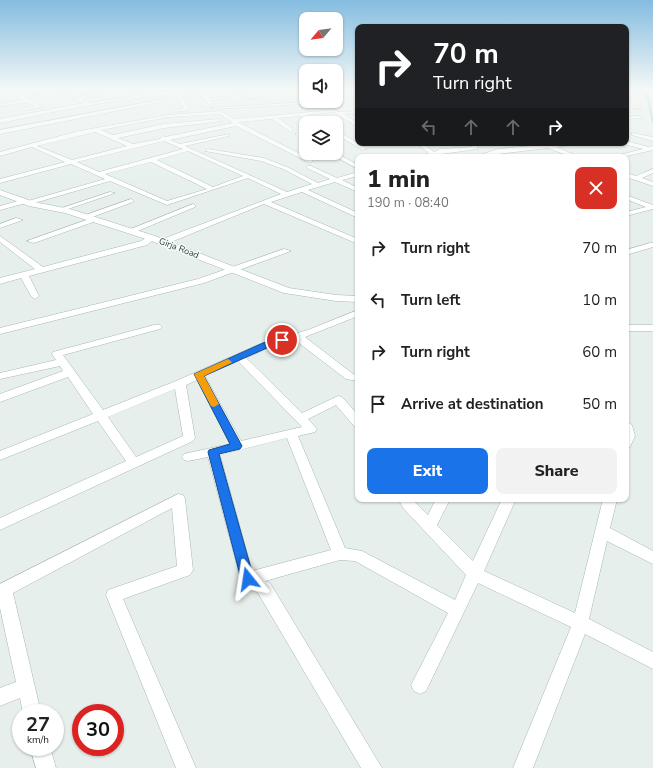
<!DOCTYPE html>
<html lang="en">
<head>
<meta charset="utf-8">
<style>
	body { margin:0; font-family:"Nunito Sans",sans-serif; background:#f2f2f2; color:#222; height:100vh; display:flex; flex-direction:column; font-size:15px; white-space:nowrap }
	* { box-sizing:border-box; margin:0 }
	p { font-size:13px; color:#767676 }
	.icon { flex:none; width:22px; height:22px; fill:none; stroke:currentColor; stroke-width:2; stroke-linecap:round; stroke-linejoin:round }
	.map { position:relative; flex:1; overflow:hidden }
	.side { position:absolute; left:355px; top:154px; width:274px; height:348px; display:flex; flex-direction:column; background:#fff; border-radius:8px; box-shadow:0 1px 3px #0004 }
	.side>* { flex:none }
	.banner { position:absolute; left:355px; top:24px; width:274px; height:122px; border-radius:8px; box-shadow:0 1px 3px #0004; background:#202124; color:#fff; overflow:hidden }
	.needle { width:26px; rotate:241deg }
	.tools { position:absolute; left:299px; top:12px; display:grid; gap:8px }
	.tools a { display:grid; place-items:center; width:44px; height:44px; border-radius:8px; background:#fff; box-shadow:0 1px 3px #0004; font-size:20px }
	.speed { position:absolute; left:12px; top:704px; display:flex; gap:8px; font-size:20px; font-weight:700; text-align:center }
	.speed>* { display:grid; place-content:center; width:52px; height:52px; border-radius:50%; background:#fff; box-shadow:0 1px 3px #0004; line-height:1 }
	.speed small { font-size:10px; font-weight:400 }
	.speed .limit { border:6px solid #d22; background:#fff; color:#111 }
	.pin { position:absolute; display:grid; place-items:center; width:34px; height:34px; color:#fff; margin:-17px; border:2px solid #fff; border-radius:50%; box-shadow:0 1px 4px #0007 }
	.me { position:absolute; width:44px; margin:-22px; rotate:345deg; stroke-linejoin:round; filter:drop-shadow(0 0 3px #0008) }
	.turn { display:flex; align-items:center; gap:14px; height:84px; padding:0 12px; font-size:18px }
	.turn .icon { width:52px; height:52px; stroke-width:2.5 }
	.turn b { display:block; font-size:28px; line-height:34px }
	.lanes { display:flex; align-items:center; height:38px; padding:0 12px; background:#0003; justify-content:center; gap:20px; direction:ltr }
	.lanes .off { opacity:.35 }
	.round { display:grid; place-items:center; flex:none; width:42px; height:42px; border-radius:8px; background:#f2f2f2 }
	.head { display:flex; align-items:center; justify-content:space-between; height:68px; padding:0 12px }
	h1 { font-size:24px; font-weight:800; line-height:30px }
	.button { display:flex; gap:8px; margin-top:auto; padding:8px 12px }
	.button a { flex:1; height:46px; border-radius:8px; background:#1a73e8; color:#fff; font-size:16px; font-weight:800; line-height:46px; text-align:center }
	.button a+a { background:#f2f2f2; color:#222 }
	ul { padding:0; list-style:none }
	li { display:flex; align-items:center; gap:12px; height:52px; padding:0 12px }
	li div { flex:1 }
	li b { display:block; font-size:15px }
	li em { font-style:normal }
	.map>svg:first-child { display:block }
</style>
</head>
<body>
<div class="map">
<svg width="653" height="768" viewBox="0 0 653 768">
	<rect width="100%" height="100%" fill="#e6efeb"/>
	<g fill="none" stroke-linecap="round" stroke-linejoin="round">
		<path stroke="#8ec9d4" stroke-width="2" d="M637 89 647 93 653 122"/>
		<defs>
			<path id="street" d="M29 89H34L39 93 35 94Z
				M82 89 81 92 63 94 61 93Z
				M105 89H112L81 99 89 103 148 94 132 89 155 93 175 91 174 89H178L179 91 190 92 181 94 189 110 174 112V110L184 109 176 94C117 98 58 111 0 123V119L84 103 74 99Z
				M198 89H202L208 98 235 96 239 99H253L238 101 234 98 210 100 213 105 211 106 204 100Z
				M250 89H255L250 94H246Z
				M647 89H653V91H647Z
				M9 90H13L42 107 24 110V108L35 106 27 102 0 106V104L23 100 9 92Z
				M258 92H262L267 99H263Z
				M164 99 166 101 0 134V130Z
				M358 99V101L213 109 211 108Z
				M626 108 641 109 626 110Z
				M333 110 339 112 358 111V113L344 114 358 123V127L333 112 306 115 322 123H315L300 116 278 118 293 129 291 132 272 119 238 122 312 160 313 161 310 163 236 126 170 140 180 144 229 134V136L185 146 287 192 312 184 283 169 261 161 205 151 208 149 264 158 287 167 318 183 330 179 307 168V166H311L337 178 358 172V176L342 180 358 188V192L335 182 308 190 358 213V218L302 192 271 202 358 239V244L264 204 166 244H160V240L281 194 248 178 167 205 110 181 31 204 26 203 0 210V206L25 199 28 201 105 179 71 164 0 183V179L65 162 32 147 0 156V152L79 131 168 115 221 111 234 119ZM220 114 233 123 165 137 162 136 160 139 133 144 118 138 164 128 222 121 219 119 164 124 113 135 101 130 168 117ZM95 132 127 146 72 160 37 146ZM164 141 183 149 99 172 77 162ZM188 151 243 176 213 187 157 160ZM151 162 207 189 167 201 105 174Z
				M640 116 642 118 626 119V117Z
				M336 130 366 148 367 149 362 150 336 134Z
				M296 133 306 136V140L296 135Z
				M632 133 653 137V141L632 135Z
				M626 141 649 147 653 146V150L622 157H611L643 149 624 144Z
				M416 143H422L434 152 440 149 472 147 470 143H476L478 149 419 157 429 153Z
				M565 143H586L556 147 580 157H572L548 148 474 157 498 149Z
				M329 153H336L358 165V169Z
				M653 169V173L642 178 653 182V186L626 177V173L636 176Z
				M110 192 115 193 62 211 56 210Z
				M626 195 653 205V209L626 216V212L646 207 626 199Z
				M131 199 134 201 133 202 87 219 80 217Z
				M193 204 195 205V207L133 233 126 231Z
				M16 218 23 220 0 228V224Z
				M92 218 99 220 34 243 27 241Z
				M0 236 43 267 141 241 149 236 156 238 147 245 29 276 39 296 35 299 31 296 21 278 0 284V278L35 269 0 242Z
				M650 243H653V247L626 255V250Z
				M284 249 291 251 204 283 0 334V328L198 279Z
				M358 310V316L305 337 353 374 358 375V381L346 379 295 340 270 347 246 358 302 413 338 396 342 397 358 415V427L354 426 336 405 308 419 317 429 315 432 298 436 345 548 362 551 455 600 466 575 404 509 398 499H412L428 515 436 499H450L437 525 473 561 502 499H516L484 571 575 613 603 499H617L610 528 653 551V564L607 541 589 619 653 652V669L585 634 533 768H513L571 627 478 583 426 691 420 694 414 691 411 685 448 613 355 561 340 560 265 581 270 583 382 768H361L258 593 242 584 208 457 188 461 184 460 182 457 184 454 188 453 230 444 197 380 186 385 195 438 193 441 0 530V518L126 461 98 421 0 460V451L93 414 68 377 0 402V394L63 371 60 366 0 379V373L56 360 52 354 53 352 154 325H160L162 327 160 329 63 355 103 410 176 381 262 343 308 330ZM238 361 302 427 241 441 205 376ZM175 389 183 436 136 457 108 417ZM287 438 331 550 252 571 220 455Z
				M626 421 632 425 635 436 630 447 626 448Z
				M178 494 183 495 185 499 193 570 190 575 123 599 196 768H176L106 595 108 590 177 566 172 508 13 593 41 713H23L20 698 0 706V688L16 682 0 608V584Z
				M30 747H50L56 768H36Z"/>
			<path id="secondary" d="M0 190 34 202 70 209 155 236 289 288 336 295 358 296V302L336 301 284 293 149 240 65 213 29 206 0 195Z
				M626 325H653V331H626Z"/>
		</defs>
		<use href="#street" stroke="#a8b8b2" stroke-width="1"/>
		<use href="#secondary" stroke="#a4bbb3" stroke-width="1"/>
		<use href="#street" fill="#fff" fill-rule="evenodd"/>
		<use href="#secondary" fill="#fff" fill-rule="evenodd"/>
	</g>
	<linearGradient id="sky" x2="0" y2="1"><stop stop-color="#84bce0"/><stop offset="0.45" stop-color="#f4f8f6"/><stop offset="1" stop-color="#f4f8f6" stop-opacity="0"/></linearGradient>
	<rect width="653" height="197" fill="url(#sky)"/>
	<path fill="#1a73e8" stroke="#114b97" d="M282 338 284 339V342L269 347 204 376 242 446 240 449 219 454 254 579 252 583 248 585 243 583 241 579 208 452 209 450 230 444 194 374 263 343Z"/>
	<path fill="#f59e0b" d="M228 359 232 362 231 363 204 376 219 404 214 407 211 406 194 374Z"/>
	<g text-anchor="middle" stroke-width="3" stroke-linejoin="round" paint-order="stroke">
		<g font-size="9" fill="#24423a" stroke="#f7fbf9">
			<text transform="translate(179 248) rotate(21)" y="3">Girja Road</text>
		</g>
	</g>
</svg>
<div class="tools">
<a><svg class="needle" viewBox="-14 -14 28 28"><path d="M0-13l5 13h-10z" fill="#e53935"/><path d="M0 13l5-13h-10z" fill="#767676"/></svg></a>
<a><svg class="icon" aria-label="sound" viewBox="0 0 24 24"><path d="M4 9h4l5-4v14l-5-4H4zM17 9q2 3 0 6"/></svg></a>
<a><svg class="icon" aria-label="layers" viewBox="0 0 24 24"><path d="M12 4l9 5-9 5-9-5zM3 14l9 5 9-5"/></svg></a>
</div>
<div class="speed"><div>27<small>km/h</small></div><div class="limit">30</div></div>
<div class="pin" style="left:282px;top:340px;background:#d93025"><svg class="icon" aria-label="arrive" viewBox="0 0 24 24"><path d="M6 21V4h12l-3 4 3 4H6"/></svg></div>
<svg class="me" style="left:248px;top:579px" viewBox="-20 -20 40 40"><path d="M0-17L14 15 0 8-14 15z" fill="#1a73e8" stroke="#fff" stroke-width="4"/></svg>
<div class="banner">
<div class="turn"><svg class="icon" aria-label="right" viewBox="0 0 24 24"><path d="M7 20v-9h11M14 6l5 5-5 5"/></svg><div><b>70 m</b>Turn right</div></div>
<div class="lanes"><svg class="icon off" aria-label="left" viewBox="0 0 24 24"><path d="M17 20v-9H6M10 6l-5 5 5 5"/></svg><svg class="icon off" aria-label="ahead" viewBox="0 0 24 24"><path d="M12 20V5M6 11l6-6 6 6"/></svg><svg class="icon off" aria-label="ahead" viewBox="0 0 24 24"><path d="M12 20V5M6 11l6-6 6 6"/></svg><svg class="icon" aria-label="right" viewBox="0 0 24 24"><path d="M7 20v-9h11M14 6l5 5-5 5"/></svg></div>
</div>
<section class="side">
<div class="head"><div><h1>1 min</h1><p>190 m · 08:40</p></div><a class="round" style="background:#d93025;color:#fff"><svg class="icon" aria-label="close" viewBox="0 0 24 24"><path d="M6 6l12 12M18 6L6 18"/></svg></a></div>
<ul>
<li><svg class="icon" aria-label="right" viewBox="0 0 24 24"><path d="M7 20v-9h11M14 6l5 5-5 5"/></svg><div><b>Turn right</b></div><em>70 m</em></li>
<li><svg class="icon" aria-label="left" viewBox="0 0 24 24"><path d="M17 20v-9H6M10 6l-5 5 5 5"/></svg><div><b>Turn left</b></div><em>10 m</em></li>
<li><svg class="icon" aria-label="right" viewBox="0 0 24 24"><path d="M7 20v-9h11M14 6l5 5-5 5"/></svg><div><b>Turn right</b></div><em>60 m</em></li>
<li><svg class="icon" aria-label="arrive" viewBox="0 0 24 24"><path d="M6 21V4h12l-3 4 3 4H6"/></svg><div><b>Arrive at destination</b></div><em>50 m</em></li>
</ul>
<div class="button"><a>Exit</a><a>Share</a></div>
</section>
</div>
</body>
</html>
